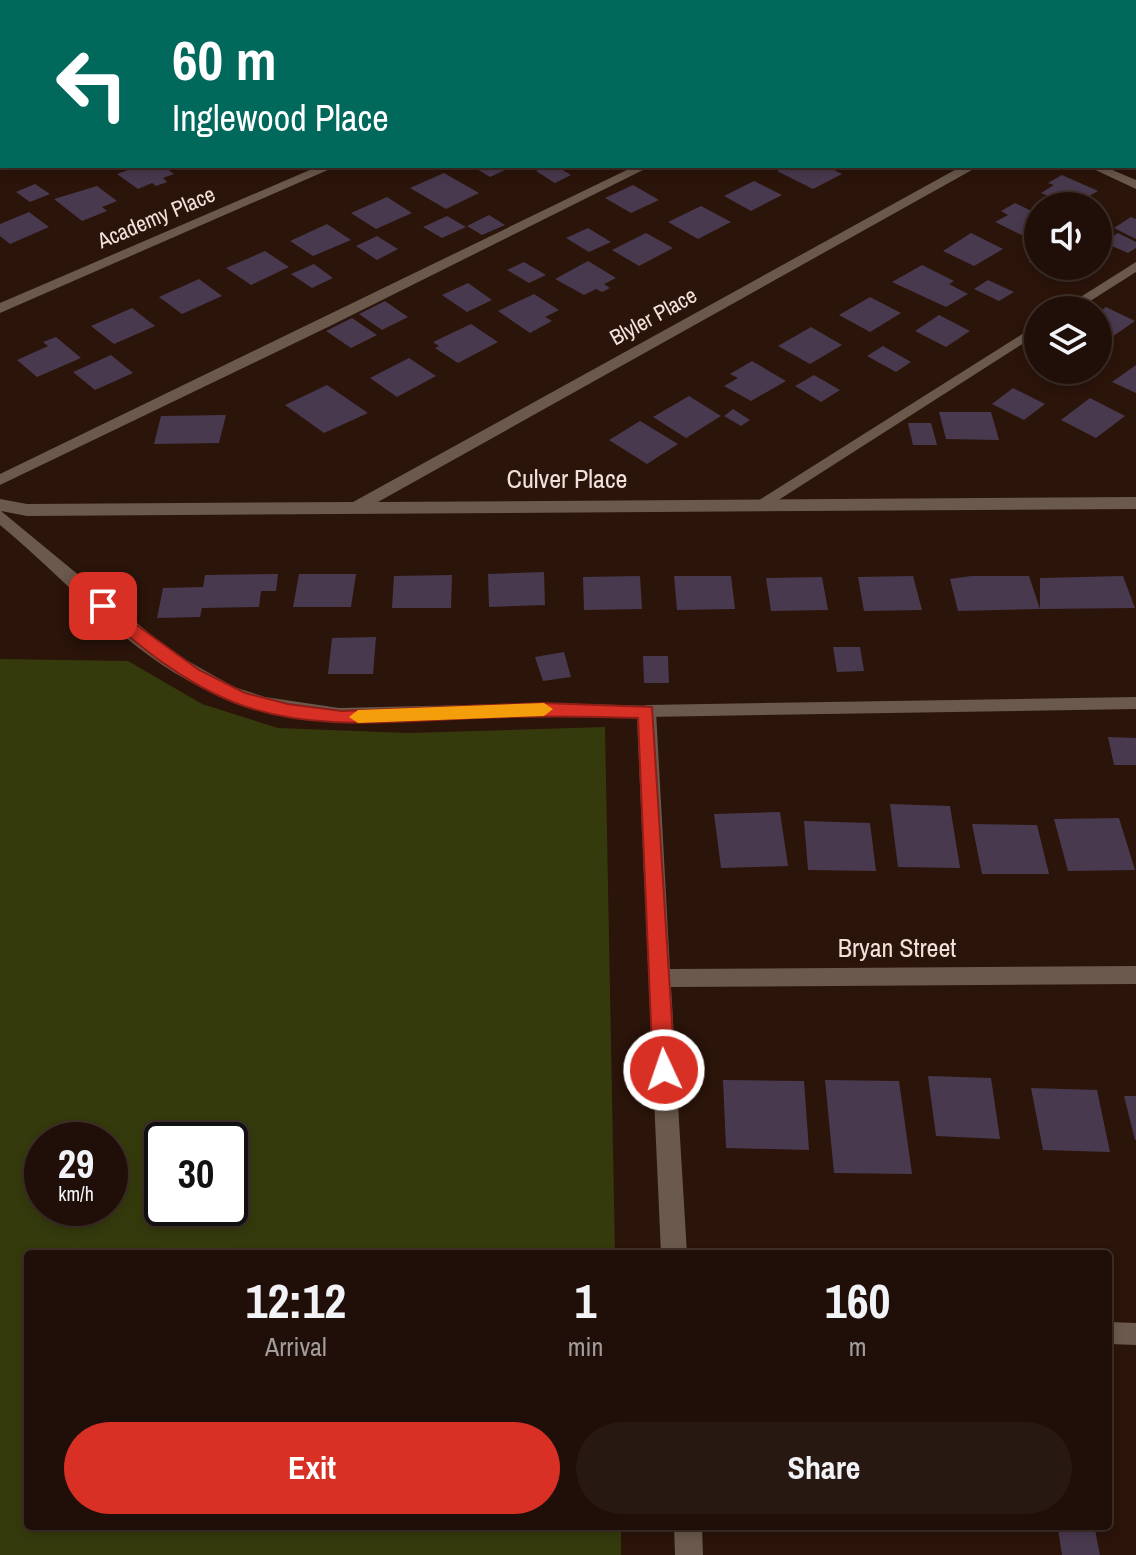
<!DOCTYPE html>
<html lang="en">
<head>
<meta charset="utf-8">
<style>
	body { margin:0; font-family:"Archivo Narrow",sans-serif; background:#281812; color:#f1f3f6; height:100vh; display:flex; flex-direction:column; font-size:30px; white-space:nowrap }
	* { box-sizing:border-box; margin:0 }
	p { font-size:26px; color:#a29c9c }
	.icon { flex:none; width:44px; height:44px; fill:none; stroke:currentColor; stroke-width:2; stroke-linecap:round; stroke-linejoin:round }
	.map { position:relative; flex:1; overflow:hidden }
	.drawer { position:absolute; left:24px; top:1250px; width:1088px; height:280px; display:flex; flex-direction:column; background:#200f08; border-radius:8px; box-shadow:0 4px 12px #0003,0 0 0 2px #3d2f29 }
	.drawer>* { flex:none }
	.guide { position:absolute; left:0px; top:0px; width:1136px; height:168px; box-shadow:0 4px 12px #0003,0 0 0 2px #3d2f29; background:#00695c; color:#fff; overflow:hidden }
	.controls { position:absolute; left:1024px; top:192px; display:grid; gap:16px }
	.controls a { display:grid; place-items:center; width:88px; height:88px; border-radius:50%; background:#200f08; box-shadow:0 4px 12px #0003,0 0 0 2px #3d2f29; font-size:40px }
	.speed { position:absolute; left:24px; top:1122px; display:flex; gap:16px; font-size:40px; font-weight:700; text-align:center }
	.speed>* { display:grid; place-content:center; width:104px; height:104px; border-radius:50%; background:#200f08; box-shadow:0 4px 12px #0003,0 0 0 2px #3d2f29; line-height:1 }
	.speed small { font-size:20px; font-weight:400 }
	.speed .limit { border:4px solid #111; border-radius:12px; background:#fff; color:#111 }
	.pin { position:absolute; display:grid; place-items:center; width:68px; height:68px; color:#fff; margin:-34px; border-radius:16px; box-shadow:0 4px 12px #0006 }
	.me { position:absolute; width:88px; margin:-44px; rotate:357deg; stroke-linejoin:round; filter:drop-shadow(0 0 6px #0008) }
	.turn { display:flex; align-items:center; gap:28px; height:168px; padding:0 40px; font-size:36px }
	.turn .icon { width:104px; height:104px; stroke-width:2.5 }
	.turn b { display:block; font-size:56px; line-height:68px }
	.eta { display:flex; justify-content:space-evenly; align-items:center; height:136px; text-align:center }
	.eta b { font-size:48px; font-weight:700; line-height:56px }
	.primary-button { display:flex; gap:16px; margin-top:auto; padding:16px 40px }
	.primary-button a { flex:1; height:92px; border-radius:48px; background:#d93025; color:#fff; font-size:32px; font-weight:700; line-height:92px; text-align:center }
	.primary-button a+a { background:#281812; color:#f1f3f6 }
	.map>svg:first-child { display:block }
</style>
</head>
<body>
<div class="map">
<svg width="1136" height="1555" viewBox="0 0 1136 1555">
	<rect width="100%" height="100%" fill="#2b140a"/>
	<path fill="#353a0d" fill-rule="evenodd" d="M0 659 128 661 202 704 278 728 408 733 605 727 615 1254H28V1526H621V1555H0ZM42 1140H110V1208H42ZM162 1140H230V1208H162Z"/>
	<path fill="#49394f" d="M139 166H163L174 174 163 178 167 182 156 186 152 183 138 189 117 174Z
		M472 166H514L490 177Z
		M548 166H556L571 175 555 183 536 171Z
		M786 166H826L842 174 813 189 777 171Z
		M444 173 479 193 446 209 410 188Z
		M1062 175 1098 191 1072 206 1041 193 1054 185 1048 183Z
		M754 181 782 195 751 211 724 196Z
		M35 184 50 194 30 202 16 192Z
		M633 185 659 200 631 213 605 198Z
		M97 186 117 201 102 207 107 211 82 221 54 199Z
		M387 197 412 213 376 229 351 213Z
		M1015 203 1038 214V229L1026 237 995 222 1008 215 1001 211Z
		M701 206 731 222 698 239 668 222Z
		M29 212 49 227 10 244 0 236V224Z
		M489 215 505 225 482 235 467 226Z
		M447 216 466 227 442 238 423 227Z
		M1131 217 1136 219V239L1114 228Z
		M327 224 351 240 313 256 290 241Z
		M588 228 611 242 589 252 566 238Z
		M646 233 673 248 639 266 612 250Z
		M971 233 1003 249 974 266 943 251Z
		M1118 233 1136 242V248L1128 253 1103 242Z
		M377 236 398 249 377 260 356 246Z
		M265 251 289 267 251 285 226 268Z
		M1038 253V266H1069L1055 275 1029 262Z
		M588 261 616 278 604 284 610 288 602 292 596 289 584 295 555 279Z
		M524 262 546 275 529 283 507 270Z
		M314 264 333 278 312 288 291 274Z
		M922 265 954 281 949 284 968 294 946 307 892 282Z
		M199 279 222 296 182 314 159 297Z
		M988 280 1014 292 999 301 974 289Z
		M468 283 492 300 467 312 442 295Z
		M534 294 559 310 545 317 552 321 530 333 498 311Z
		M870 297 901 313 870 332 839 315Z
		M385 301 408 317 382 330 359 314Z
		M1106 307 1135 321 1112 337 1098 330V313Z
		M132 308 155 326 114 344 91 326Z
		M939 315 970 331 946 347 915 331Z
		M352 318 377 335 351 348 326 331Z
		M471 324 498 342 458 363 435 348 439 346 433 342Z
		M811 327 842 345 810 364 778 346Z
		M56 337 81 358 37 377 17 360 48 346 43 342Z
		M883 346 911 362 896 372 867 356Z
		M111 355 133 373 95 390 73 372Z
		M409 358 436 376 397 397 370 378Z
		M752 361 786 381 751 401 724 386 738 378 730 374Z
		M1136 365V393L1112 382Z
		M814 375 840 390 821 402 795 386Z
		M327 385 368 413 324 433 285 405Z
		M1013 388 1045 404 1024 420 992 404Z
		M689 396 721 416 686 438 653 417Z
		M1090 398 1125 416 1096 438 1061 420Z
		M733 409 750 420 741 426 724 416Z
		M939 412H991L999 440 946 439Z
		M226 415 219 443 154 444 161 416Z
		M640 421 678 444 647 464 609 440Z
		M908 423H931L937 445H913Z
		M544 572 545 605 489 607 488 574Z
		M278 574 276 591H261L259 607 202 608 200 617 157 618 163 588 203 587 205 575Z
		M299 574H356L351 607H293Z
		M452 575 451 608H392L394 576Z
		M640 576 642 609 584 610 583 577Z
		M674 576H731L735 609 677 610Z
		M913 576 922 610 864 611 858 577Z
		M971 576H1029L1040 609 958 611 950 579Z
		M1123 576 1135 608 1040 609V578Z
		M822 577 828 610 771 611 766 578Z
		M376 637 373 674H328L332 638Z
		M833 647H860L864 671 837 672Z
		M564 652 571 677 543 681 535 657Z
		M643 656H668L669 683H644Z
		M1108 737 1136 738V765H1114Z
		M890 804 950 806 960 868 898 867Z
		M780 812 788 866 721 868 714 814Z
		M1119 818 1135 870 1068 871 1054 819Z
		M804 821 870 823 876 871 808 870Z
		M972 824 1037 825 1049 874H982Z
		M928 1076 991 1078 1000 1139 936 1136Z
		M723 1080 804 1081 809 1150 726 1148Z
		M825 1080 899 1081 912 1174 834 1173Z
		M1031 1088 1097 1090 1110 1152 1043 1150Z
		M1124 1096H1136V1140H1135Z
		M1058 1529 1095 1530 1100 1555H1062Z"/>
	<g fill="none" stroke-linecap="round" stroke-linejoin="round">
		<path fill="#6a594c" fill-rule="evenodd" d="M867 0H881L882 2H868Z
			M635 166H651L328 327 0 485V474Z
			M1087 166H1103L1136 180V189Z
			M1136 262V272L1076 310H1060Z
			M1038 324V334L766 508H756L753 504Z
			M1136 697V709L646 717 637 711 646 705Z
			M1108 1322 1136 1323V1345L1108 1344Z"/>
		<path fill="#6a594c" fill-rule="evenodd" d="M0 7 2 8V19L0 18Z
			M1136 70V79L1134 80V71Z
			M319 166H337L0 313V303Z
			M962 166H979L378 502 1136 497V509L27 516 1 511 172 652 234 687 265 697 339 708 551 703 653 706 656 711 670 969 1136 966V984L671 987 687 1254H661L637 718C588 717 539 716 491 718 386 723 282 732 187 680 117 641 62 576 0 525V499L27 504 353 502Z
			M674 1526H702L703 1555H675Z"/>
		<path fill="#987c67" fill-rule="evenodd" d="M1086 0H1099L1101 2H1088Z
			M1134 22 1136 23V31L1134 30Z
			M2 30V38L0 39V31Z"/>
	</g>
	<path fill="#d93025" stroke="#8d1f18" stroke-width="2" d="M103 601 199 670 245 693 288 704 342 711 543 703 652 707 675 1070 671 1076 664 1079 657 1076 653 1070 638 718C585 716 532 716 479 718 398 721 311 733 233 702 181 681 139 646 98 610L95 606 98 602Z"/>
	<path fill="#f59e0b" d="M544 703 553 709 544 716 358 723 349 717 358 710Z"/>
	<g text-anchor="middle" stroke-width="8" stroke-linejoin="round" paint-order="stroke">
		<g font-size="22" fill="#f2e1da" stroke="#2b140a">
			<text transform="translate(156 217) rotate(-23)" y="8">Academy Place</text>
			<text transform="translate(653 316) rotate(-29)" y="8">Blyler Place</text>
		</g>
		<g font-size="26" fill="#f2e1da" stroke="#2b140a">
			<text x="567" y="488">Culver Place</text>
			<text x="897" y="957">Bryan Street</text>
		</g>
	</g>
</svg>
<div class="controls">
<a><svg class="icon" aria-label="sound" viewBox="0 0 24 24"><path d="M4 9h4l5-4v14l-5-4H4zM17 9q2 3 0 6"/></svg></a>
<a><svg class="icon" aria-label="layers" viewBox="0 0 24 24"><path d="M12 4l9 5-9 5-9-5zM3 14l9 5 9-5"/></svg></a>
</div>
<div class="speed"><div>29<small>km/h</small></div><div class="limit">30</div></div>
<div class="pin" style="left:103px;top:606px;background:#d93025"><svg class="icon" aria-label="arrive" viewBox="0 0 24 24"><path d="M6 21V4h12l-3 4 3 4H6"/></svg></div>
<svg class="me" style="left:664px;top:1070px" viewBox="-20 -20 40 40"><circle r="17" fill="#d93025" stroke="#fff" stroke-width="3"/><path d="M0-11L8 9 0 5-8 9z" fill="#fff"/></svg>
<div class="guide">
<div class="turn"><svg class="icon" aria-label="left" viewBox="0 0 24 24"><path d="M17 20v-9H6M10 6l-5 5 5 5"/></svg><div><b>60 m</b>Inglewood Place</div></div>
</div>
<section class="drawer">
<div class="eta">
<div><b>12:12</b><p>Arrival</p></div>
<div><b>1</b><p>min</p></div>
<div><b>160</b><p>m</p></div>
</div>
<div class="primary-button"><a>Exit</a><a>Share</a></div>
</section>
</div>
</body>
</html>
